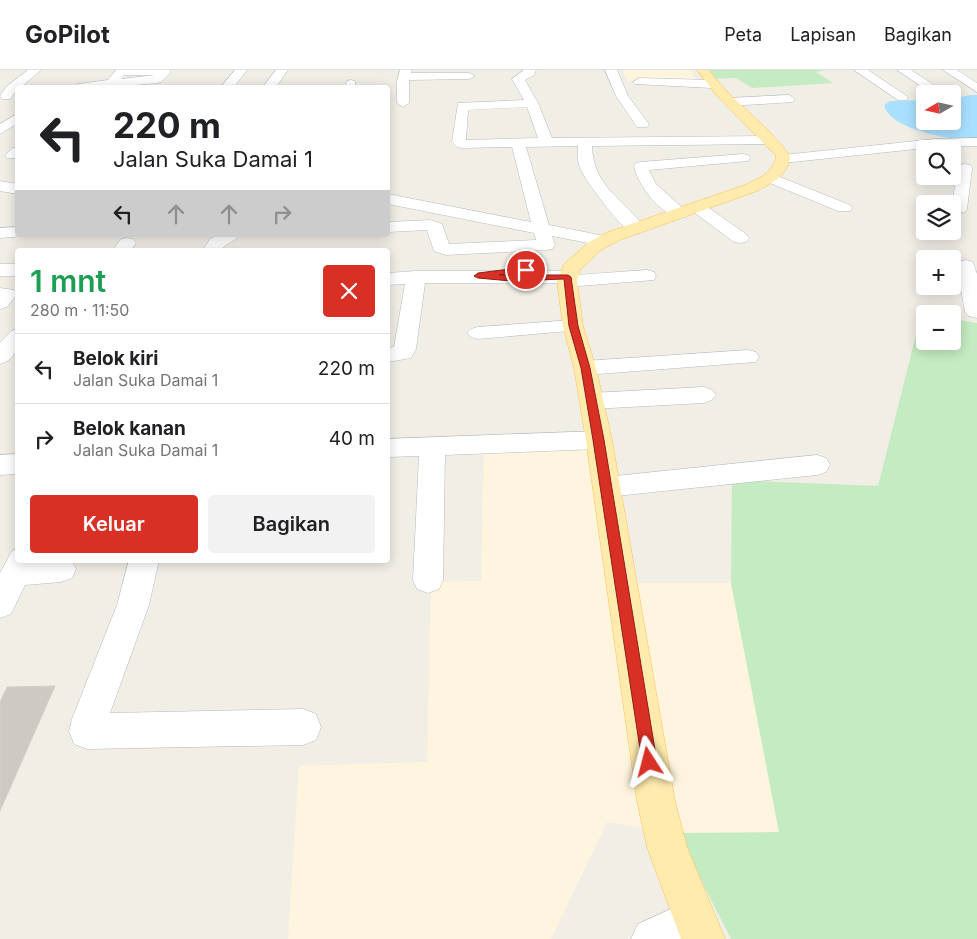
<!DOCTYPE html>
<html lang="id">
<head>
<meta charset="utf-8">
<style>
	body { margin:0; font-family:Inter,sans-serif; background:#f2f2f2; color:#202124; height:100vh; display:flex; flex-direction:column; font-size:19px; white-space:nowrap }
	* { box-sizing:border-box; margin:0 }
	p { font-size:16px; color:#757577 }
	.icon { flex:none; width:28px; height:28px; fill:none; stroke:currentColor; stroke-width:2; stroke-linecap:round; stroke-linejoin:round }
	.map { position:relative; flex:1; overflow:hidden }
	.details { position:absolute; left:15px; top:178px; width:375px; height:315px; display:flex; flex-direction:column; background:#fff; border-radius:5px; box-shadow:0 2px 12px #0003 }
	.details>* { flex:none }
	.hud { position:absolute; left:15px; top:15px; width:375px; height:152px; border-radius:5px; box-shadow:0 2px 12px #0003; background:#fff; color:#202124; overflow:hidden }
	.needle { width:32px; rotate:261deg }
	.fabs { position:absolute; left:916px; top:15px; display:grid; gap:10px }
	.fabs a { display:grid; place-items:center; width:45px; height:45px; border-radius:5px; background:#fff; box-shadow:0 2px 12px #0003; font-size:25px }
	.pin { position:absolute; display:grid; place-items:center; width:42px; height:42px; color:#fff; margin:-21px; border:2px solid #fff; border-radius:50%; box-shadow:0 1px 5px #0007 }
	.me { position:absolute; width:55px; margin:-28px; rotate:351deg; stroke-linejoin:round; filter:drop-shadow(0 0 4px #0008) }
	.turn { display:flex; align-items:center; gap:18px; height:105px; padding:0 15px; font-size:22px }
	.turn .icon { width:65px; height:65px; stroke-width:2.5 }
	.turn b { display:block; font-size:35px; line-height:42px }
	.lanes { display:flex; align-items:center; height:48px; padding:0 15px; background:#0003; justify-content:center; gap:25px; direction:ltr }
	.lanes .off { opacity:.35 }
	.round { display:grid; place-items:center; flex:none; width:52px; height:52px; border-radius:5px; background:#f2f2f2 }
	.head { display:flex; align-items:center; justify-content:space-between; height:85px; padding:0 15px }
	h1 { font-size:30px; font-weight:600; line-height:38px; color:#1e9e55 }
	.cta { display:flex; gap:10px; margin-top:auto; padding:10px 15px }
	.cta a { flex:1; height:58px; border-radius:5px; background:#d93025; color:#fff; font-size:20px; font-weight:600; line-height:58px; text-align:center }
	.cta a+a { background:#f2f2f2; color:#202124 }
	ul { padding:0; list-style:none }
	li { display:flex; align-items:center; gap:15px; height:70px; padding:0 15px; border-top:1px solid #e0e0e0 }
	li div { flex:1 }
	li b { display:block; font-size:19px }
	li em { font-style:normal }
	header { display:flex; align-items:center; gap:30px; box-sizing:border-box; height:70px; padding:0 25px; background:#fff; border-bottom:1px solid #e0e0e0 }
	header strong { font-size:24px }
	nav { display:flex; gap:28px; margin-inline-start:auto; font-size:18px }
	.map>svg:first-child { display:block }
</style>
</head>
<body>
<header>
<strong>GoPilot</strong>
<nav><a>Peta</a><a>Lapisan</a><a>Bagikan</a></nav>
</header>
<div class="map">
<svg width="977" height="869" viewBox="0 0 977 869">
	<rect width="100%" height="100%" fill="#f1eee6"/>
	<path fill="#fff5de" d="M623 0H691L697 12 627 11Z
		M593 375 608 513H731L779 763H677L607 752 551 869H288L299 696 427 692 431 512 481 511 484 381Z"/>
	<path fill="#c4ebc1" d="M704 0H825L816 2 833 13 752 18 736 8 710 9Z
		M921 245H925V271H952L953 249 977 253V869H731L677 763 779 762 731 513 732 410 878 416Z"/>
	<path fill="#a9e0ff" d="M970 25H977V68C968 68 958 70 949 68 931 65 888 55 884 35L890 31 925 30V51H952L953 29Z"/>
	<path fill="#cdc9c3" stroke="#d7cfc4" d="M55 616 0 741V632L7 617Z"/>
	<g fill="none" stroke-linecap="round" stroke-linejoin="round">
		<defs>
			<path id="minor" d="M28 0H41L20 18H18L10 29H2L0 26 6 17Z
				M116 0H169L171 2 161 12 157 13 105 18H72L78 14 108 10ZM124 5H155L121 9Z
				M235 0H247L233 18H220Z
				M276 0H288L275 18H262Z
				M400 0H412L411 3H469L475 6 469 9 409 10V33L403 37 397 33V11Z
				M524 0H536L534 5 525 10 538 33 552 68 770 66 777 70 770 74 592 76C593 117 624 129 645 158L642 162C638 163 634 164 630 162 620 156 586 112 581 100 577 93 578 84 578 76L526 77 549 155 610 167 613 171 610 175 604 176 552 166 555 175 552 179 546 180 446 185 434 181 427 160 388 162V152L430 150 442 154 449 174 536 170 534 163 388 134V124L531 152 512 77 462 78 457 77 452 72 458 33 524 30 512 9ZM527 37 538 68 466 70 468 40Z
				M605 0H617L628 26 649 54 647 57H637L616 26Z
				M854 0H868L908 27 906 30H898Z
				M897 0H911L948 24H933Z
				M943 0H957L977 13V22Z
				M639 8 712 10 718 14 712 18 635 14 633 12Z
				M351 10 355 11 356 18H344L347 11Z
				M789 25 795 29 793 32 730 36 724 32 730 28Z
				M15 45 18 46V53L0 64V54Z
				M977 68V76L935 77 783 93 778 92 776 89 778 86 783 85 935 69Z
				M18 77V88H7L5 85 13 78Z
				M743 84 748 85 750 88 748 91 649 100 656 114 688 143 686 147C665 152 637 115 634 96L636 93 641 92Z
				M965 94 970 95 972 98 967 139 965 142H953L952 134 958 98 960 95Z
				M770 103 850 135 852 138 850 141H838L765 111 762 108 765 105Z
				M0 111 18 114V124L0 121Z
				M697 132 703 134 746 164 749 168 746 172 740 173 734 172 691 140 689 137 691 134Z
				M18 157V165L24 166 0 168V158Z
				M218 165H240C235 172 225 173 221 180H203L210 169Z
				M127 168 133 169 136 173 131 180H113L121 169Z
				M966 190 973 192 977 204V248L968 246 965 242 957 196 959 192Z
				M0 194H18V206H0Z
				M647 200 654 202 656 206 654 210 567 217 559 213H425L416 279 411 288 388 292V278L394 277 405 214 388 215V203L416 201H567L575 205Z
				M0 218 14 220 17 224 7 237 0 239Z
				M573 250 580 252 583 256 580 260 478 269 471 267 467 263 471 259 478 257Z
				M18 259C18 275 18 289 0 294V273L11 261Z
				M748 280 756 282 759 287 756 292 585 305 577 303 574 298 577 293 585 291Z
				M704 317 712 320 716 325 712 330 704 333 592 339 584 337 580 331 584 325 592 323Z
				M599 361 608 364 612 370 608 376 599 379 445 385 443 510 439 519 428 523 417 519 413 510 419 386 388 387V369Z
				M18 384V404L0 405V385Z
				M817 385 826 388 830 395 826 402 817 405 606 427 597 424 593 417 597 410 606 407Z
				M18 479V490H71L76 499 72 508 61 512 25 515 11 544 0 548V503L12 481Z
				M129 490H159L149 535 110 643 303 639 316 644 321 657 316 670 303 675 87 679 74 674 69 661 72 649 117 535Z
				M695 828 710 835 717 850 710 865 702 869H631L638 854Z"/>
			<path id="major" d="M697 0H709C732 32 768 54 790 86 789 105 772 113 757 121L620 170 601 180 580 200 577 211 583 256 596 298 612 370 675 731 687 777 725 869H681L647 777 637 731 586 370 574 298 563 256 557 211 564 194 589 172 608 162 745 115C759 108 774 103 776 86L717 26Z"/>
		</defs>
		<use href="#minor" stroke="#b7babe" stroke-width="1"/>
		<use href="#major" stroke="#ffc052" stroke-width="1"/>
		<use href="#minor" fill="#fff" fill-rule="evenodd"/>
		<use href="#major" fill="#ffebae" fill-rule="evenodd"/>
	</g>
	<path fill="#d93025" stroke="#8d1f18" d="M526 197 528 198V201L499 205H568L571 207 578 256 590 298 604 370 657 692 655 697 649 700 644 697 642 692 593 370 581 298 569 256 564 209 511 211 478 208 474 206 478 203Z"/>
</svg>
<div class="fabs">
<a><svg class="needle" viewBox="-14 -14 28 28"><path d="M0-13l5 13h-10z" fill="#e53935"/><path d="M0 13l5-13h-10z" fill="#757577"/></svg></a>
<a><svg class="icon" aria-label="search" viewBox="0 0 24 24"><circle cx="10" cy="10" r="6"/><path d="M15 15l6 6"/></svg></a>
<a><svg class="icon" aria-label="layers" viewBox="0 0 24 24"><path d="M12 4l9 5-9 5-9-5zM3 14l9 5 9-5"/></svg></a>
<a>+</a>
<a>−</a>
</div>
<div class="pin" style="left:526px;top:200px;background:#d93025"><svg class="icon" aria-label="arrive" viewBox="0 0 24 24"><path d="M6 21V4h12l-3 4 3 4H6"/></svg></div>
<svg class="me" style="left:649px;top:692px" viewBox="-20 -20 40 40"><path d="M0-17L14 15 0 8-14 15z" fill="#d93025" stroke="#fff" stroke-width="4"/></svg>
<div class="hud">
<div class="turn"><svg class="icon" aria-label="left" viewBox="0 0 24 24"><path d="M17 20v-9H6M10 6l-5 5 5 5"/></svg><div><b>220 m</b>Jalan Suka Damai 1</div></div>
<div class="lanes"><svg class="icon" aria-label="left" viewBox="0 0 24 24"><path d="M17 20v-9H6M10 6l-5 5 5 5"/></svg><svg class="icon off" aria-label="ahead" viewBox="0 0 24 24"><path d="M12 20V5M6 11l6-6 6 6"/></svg><svg class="icon off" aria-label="ahead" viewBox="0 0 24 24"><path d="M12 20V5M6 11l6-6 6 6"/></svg><svg class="icon off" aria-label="right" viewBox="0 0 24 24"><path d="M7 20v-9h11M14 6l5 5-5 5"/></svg></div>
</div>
<section class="details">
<div class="head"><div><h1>1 mnt</h1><p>280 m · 11:50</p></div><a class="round" style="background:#d93025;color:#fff"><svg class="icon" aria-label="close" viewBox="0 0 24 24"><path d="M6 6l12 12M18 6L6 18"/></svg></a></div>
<ul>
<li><svg class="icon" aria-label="left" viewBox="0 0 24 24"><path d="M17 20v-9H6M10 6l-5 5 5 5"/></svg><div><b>Belok kiri</b><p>Jalan Suka Damai 1</p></div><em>220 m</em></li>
<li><svg class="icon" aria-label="right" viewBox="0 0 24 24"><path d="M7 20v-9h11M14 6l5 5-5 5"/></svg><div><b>Belok kanan</b><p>Jalan Suka Damai 1</p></div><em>40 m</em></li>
</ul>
<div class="cta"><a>Keluar</a><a>Bagikan</a></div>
</section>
</div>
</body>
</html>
